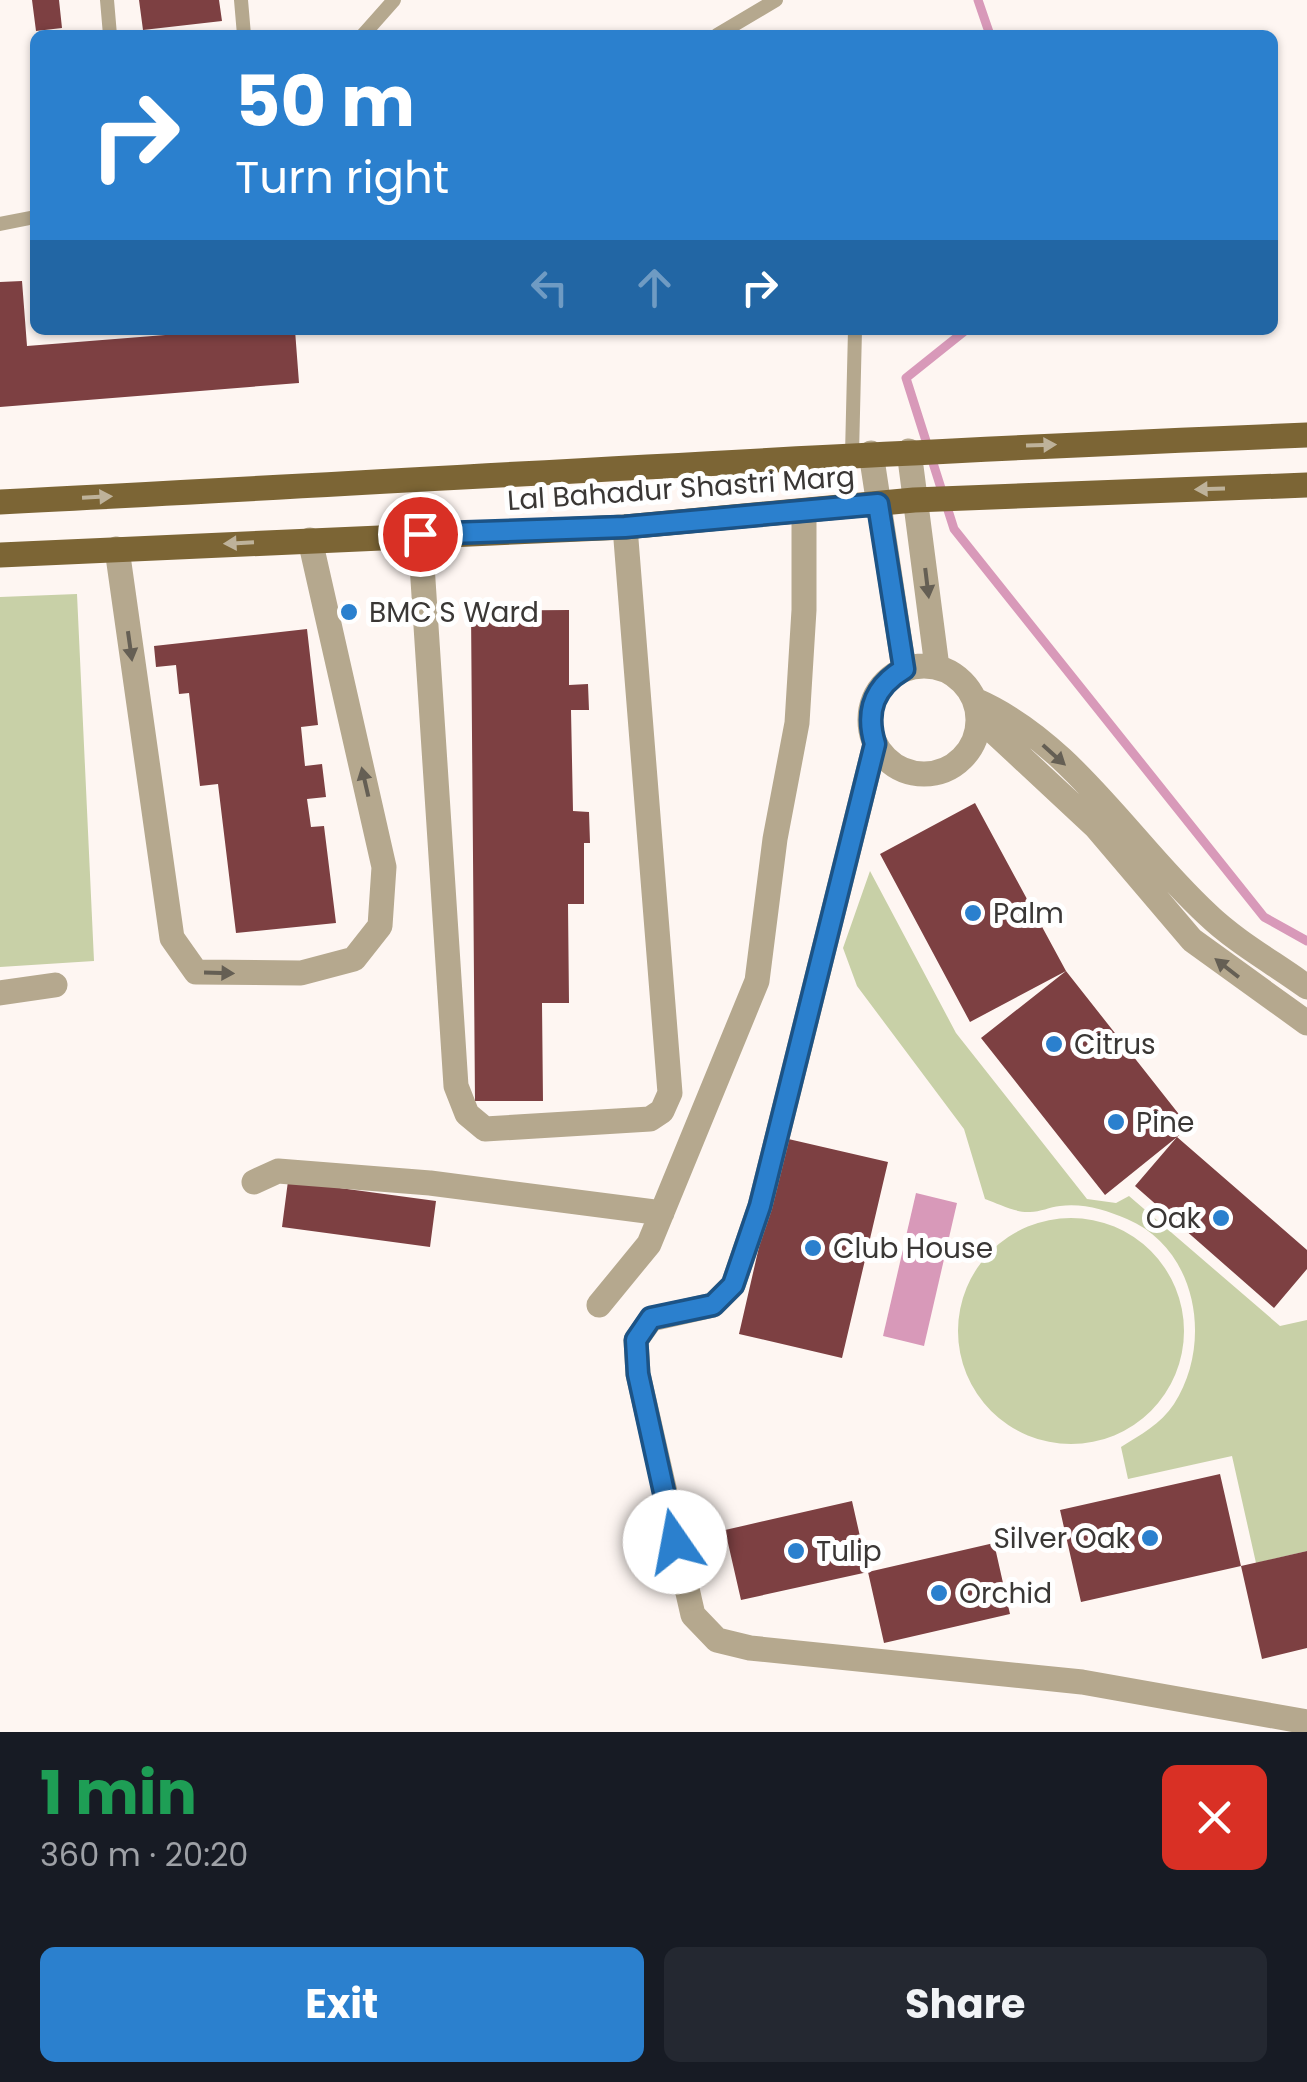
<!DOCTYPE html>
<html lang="en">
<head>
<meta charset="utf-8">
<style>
	body { margin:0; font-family:Poppins,sans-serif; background:#242831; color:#f1f3f6; height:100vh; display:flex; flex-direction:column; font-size:38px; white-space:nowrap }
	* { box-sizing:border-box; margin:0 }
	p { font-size:32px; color:#9ea1a6 }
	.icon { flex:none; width:55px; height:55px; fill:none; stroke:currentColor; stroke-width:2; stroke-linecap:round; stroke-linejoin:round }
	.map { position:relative; height:1732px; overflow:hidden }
	.sheet { display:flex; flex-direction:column; background:#171b24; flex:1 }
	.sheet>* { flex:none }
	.guide { position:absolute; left:30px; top:30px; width:1248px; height:305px; border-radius:15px; box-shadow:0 2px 8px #0004; background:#2b80ce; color:#fff; overflow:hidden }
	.pin { position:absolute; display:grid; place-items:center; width:85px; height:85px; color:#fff; margin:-42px; border:5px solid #fff; border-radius:50%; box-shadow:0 2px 10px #0007 }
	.me { position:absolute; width:110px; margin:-55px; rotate:348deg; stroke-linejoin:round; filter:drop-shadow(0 0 8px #0008) }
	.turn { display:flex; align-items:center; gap:35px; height:210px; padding:0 40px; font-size:45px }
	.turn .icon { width:130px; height:130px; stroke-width:2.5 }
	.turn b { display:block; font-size:70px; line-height:85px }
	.lanes { display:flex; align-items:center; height:95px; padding:0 40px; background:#0003; justify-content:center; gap:50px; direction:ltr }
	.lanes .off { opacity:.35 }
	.round { display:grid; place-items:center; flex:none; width:105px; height:105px; border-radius:15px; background:#242831 }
	.head { display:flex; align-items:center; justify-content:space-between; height:170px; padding:0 40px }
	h1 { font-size:60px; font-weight:700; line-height:75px; color:#1e9e55 }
	.action { display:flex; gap:20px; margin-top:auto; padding:20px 40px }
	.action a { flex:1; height:115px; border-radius:15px; background:#2b80ce; color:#fff; font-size:40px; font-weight:700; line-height:115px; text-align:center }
	.action a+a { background:#242831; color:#f1f3f6 }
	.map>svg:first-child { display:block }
</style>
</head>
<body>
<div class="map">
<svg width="1307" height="1732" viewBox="0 0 1307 1732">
	<rect width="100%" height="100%" fill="#fef6f2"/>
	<path fill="#c8d0a7" d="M77 594 94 961 0 967V597Z
		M870 871 956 1033 1087 1199 1116 1203 1129 1196 1280 1326 1307 1320V1551L1256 1563 1232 1456 1128 1479 1121 1447C1140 1435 1161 1424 1174 1404 1213 1344 1198 1249 1127 1219 1106 1210 1083 1203 1060 1206 1050 1207 1040 1212 1030 1212 1016 1213 999 1204 985 1199L964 1129 857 986 843 948Z
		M958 1331a113 113 0 1 1 226 0a113 113 0 1 1-226 0Z"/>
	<path fill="#d899b9" d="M916 1193 957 1203 924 1346 883 1336Z"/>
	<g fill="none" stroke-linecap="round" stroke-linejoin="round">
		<path stroke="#d899b9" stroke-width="9" d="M978 0 990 35
			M966 330 906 378 954 529 1264 917 1307 941"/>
	</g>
	<path fill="#7d4042" d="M32 0H59L62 28 36 31Z
		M139 0H219L222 21 143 30Z
		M22 281 27 346 228 330H295L299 383 0 407V282Z
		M569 610V685L588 684 589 710H571L573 811 589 812 590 843H584V904H568L569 1003H542L543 1101H475L471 611Z
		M307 629 318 725 301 727 305 766 322 764 326 797 307 799 311 827 324 826 336 923 236 933 218 784 200 786 189 693 179 694 176 665 156 667 154 646Z
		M975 803 1066 971 1189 1127 1177 1137 1307 1250V1269L1274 1308 1135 1186 1177 1137 1105 1195 981 1038 1066 971 970 1022 880 854Z
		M784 1138 888 1162 842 1358 739 1334Z
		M288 1181 436 1201 430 1247 282 1227Z
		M1220 1474 1241 1566 1081 1602 1060 1510Z
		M852 1501 868 1572 741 1600 725 1530Z
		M994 1543 1010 1614 884 1643 868 1572Z
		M1307 1551V1648L1262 1659 1241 1566Z"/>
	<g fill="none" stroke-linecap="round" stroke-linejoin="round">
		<path stroke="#b5a88e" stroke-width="14" d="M107 0 110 35
			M241 0 244 35
			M363 35 394 0
			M717 35 776 0
			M0 224 35 217
			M852 454 855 330"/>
		<path stroke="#b5a88e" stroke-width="25" d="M909 451 937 667
			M871 453 904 669
			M420 534 456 1086 467 1114 485 1129 650 1119 662 1111 670 1093 625 527
			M117 549 172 938 196 972 301 973 354 959 380 926 384 867 310 540
			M870 720a54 54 0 1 1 108 0a54 54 0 1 1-108 0Z
			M975 700C1072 742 1131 844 1207 914 1236 942 1274 963 1307 987
			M979 718 1095 826 1192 940 1307 1023
			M875 744 760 1206 733 1285 713 1305 651 1319 636 1340 638 1374 693 1615 717 1640 750 1648 1082 1682 1307 1722
			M0 993 55 985
			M254 1182 278 1171 430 1183 662 1213
			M599 1305 649 1244 757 981 775 839 797 723 804 610V512"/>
		<path stroke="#7c6535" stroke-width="25" d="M0 502C436 480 871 452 1307 435
			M0 555 625 527 914 500 1307 485"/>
	</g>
	<defs><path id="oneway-solid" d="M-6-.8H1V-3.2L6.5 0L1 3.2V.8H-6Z" transform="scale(2.5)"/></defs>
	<g fill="#beb29a">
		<use href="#oneway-solid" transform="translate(1041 445) rotate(-2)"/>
		<use href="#oneway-solid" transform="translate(1210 489) rotate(178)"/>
		<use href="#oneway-solid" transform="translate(97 497) rotate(-3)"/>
		<use href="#oneway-solid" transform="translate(239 543) rotate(177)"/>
	</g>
	<g fill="#655f54">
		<use href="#oneway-solid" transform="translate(927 583) rotate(83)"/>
		<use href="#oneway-solid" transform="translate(130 646) rotate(82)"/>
		<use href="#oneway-solid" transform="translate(1054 755) rotate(42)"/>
		<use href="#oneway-solid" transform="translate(365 782) rotate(-103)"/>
		<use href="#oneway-solid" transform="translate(1227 968) rotate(-142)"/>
		<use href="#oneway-solid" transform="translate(219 973) rotate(2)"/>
	</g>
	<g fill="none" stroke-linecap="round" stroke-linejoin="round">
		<defs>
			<path id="route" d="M420 534 625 527 878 504 904 669C874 687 865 711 875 744L760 1206 733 1285 713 1305 651 1318 636 1340 638 1374 675 1542"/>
		</defs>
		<use href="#route" stroke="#1c5386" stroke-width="25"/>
		<use href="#route" stroke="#2b80ce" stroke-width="18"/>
	</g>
	<g fill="#2b80ce" stroke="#fff" stroke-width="4">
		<circle cx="349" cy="612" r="10"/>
		<circle cx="973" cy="913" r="10"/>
		<circle cx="1054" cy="1044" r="10"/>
		<circle cx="1116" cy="1122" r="10"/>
		<circle cx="1221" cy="1218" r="10"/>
		<circle cx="813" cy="1248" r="10"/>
		<circle cx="1150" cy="1538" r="10"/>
		<circle cx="796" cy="1551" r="10"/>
		<circle cx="939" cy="1593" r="10"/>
	</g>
	<g text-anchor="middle" stroke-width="10" stroke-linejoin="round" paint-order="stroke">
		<g font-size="28" fill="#3a3735" stroke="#fff">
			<text transform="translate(681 488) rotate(-4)" y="10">Lal Bahadur Shastri Marg</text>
		</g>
		<g font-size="28" fill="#3a3735" stroke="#fff" text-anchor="start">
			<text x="369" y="622">BMC S Ward</text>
			<text x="993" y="923">Palm</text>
			<text x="1074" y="1054">Citrus</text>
			<text x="1136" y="1132">Pine</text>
			<text x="1201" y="1228" text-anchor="end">Oak</text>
			<text x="833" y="1258">Club House</text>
			<text x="1130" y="1548" text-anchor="end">Silver Oak</text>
			<text x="816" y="1561">Tulip</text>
			<text x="959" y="1603">Orchid</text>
		</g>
	</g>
</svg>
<div class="pin" style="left:420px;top:534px;background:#d93025"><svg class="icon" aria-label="arrive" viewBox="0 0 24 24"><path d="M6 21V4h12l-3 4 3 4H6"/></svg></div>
<svg class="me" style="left:675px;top:1542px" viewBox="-20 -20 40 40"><circle r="19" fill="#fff"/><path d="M0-13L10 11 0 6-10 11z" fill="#2b80ce"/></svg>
<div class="guide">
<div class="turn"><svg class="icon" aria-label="right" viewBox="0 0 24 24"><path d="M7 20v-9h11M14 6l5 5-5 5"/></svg><div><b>50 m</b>Turn right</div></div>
<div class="lanes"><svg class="icon off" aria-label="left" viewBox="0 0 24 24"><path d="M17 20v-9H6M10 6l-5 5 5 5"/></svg><svg class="icon off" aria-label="ahead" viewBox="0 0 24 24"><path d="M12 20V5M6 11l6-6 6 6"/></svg><svg class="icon" aria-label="right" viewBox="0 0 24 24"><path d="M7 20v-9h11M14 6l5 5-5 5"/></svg></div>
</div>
</div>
<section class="sheet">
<div class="head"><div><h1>1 min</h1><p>360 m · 20:20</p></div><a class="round" style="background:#d93025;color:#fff"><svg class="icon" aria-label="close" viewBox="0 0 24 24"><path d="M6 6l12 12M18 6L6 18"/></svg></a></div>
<div class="action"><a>Exit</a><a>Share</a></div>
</section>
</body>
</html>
